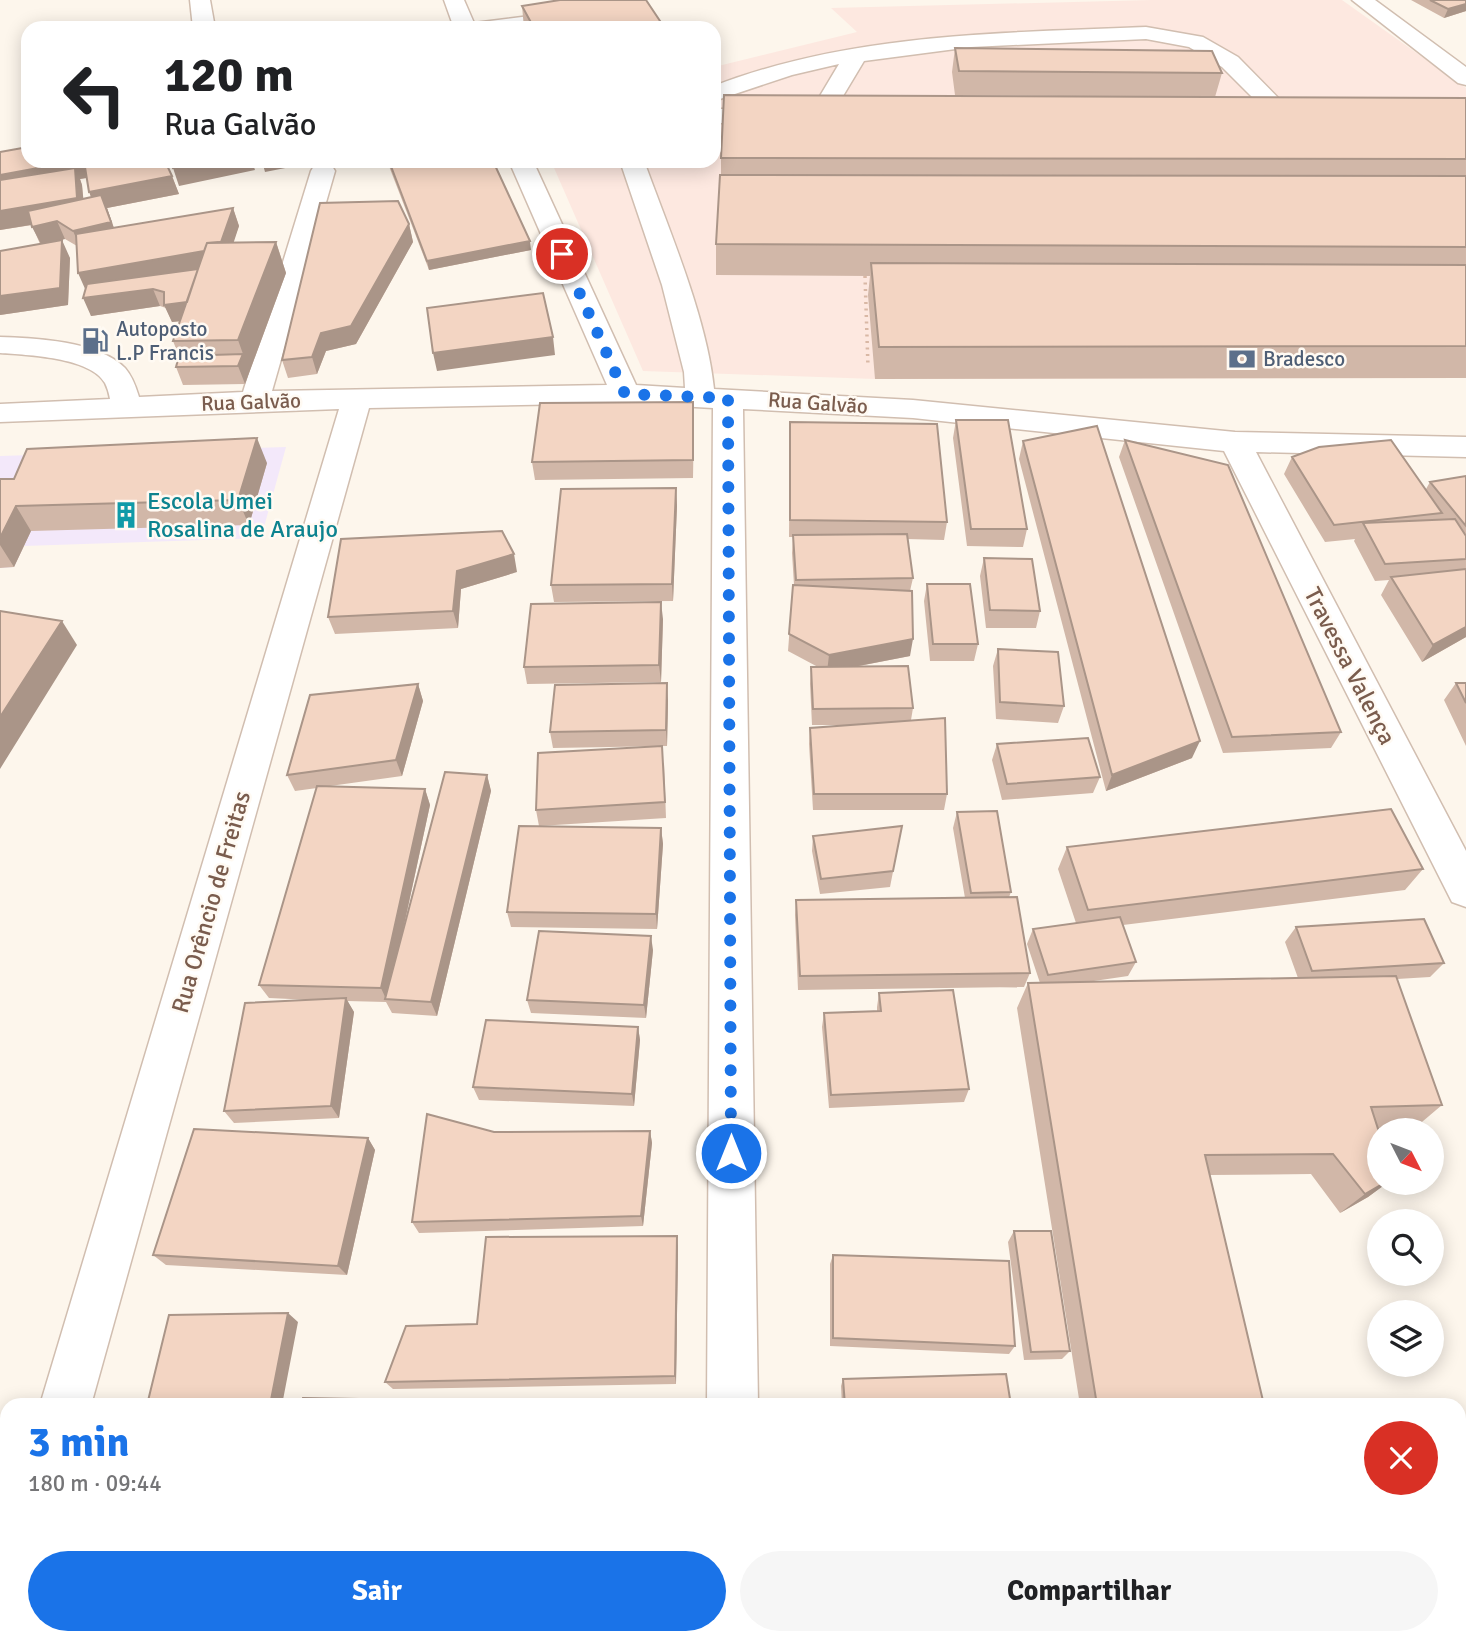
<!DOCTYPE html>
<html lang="pt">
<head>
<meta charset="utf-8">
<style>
	body { margin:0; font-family:Signika,sans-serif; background:#f6f6f6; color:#202124; height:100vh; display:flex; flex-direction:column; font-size:26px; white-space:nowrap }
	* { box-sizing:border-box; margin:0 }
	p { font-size:23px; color:#757577 }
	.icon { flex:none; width:38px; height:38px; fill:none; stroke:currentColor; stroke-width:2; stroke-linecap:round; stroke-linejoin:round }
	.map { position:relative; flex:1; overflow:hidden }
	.panel { position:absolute; left:0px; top:1398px; width:1466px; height:247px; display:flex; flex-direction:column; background:#fff; border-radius:21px 21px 0 0; box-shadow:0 4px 18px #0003 }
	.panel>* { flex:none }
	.guide { position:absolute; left:21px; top:21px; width:700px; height:147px; border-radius:21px; box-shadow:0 4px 18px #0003; background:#fff; color:#202124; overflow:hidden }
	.needle { width:46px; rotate:132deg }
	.buttons { position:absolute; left:1367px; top:1118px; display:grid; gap:14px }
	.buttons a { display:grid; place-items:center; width:77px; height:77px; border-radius:50%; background:#fff; box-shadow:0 4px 18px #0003; font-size:35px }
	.pin { position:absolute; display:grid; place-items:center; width:60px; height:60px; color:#fff; margin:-30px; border:4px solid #fff; border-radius:50%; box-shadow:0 2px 7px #0007 }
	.me { position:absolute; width:77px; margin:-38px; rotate:0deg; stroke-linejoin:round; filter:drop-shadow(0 0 5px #0008) }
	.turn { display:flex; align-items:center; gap:24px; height:147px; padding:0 28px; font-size:32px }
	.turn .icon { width:91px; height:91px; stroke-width:2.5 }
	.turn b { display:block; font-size:49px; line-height:60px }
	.round { display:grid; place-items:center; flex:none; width:74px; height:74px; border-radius:37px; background:#f6f6f6 }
	.summary { display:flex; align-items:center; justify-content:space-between; height:119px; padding:0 28px }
	h1 { font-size:42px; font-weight:700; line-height:52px; color:#1a73e8 }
	.primary-button { display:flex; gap:14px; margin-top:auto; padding:14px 28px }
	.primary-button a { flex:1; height:80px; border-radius:42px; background:#1a73e8; color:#fff; font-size:28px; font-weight:700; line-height:80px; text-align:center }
	.primary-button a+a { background:#f6f6f6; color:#202124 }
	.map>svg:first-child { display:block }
</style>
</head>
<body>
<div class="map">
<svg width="1466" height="1644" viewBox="0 0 1466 1644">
	<rect width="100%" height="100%" fill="#fdf6ec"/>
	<path fill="#fde8e0" d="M1151 0H1342L1466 88V378L875 379 643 371 551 161H714V67L857 32 831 8Z"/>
	<path fill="#f3e8fa" d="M286 447 261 538 24 546 14 567 0 568V456Z"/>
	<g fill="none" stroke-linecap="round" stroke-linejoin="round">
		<defs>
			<path id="minor" d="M190 0H210L215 28H193Z
				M444 0H464L474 23 577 10 584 12 588 16 584 20 577 22 530 28H454Z
				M1352 0H1375L1466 67V85L1458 83Z
				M1146 27 1203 37 1238 57 1297 117 1293 122H1277L1222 67 1189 47 1146 39 971 47 864 61 828 121H812L808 116 839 64 792 75 714 101V86C851 33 1001 33 1146 27Z
				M714 109H775L783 111 787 116 783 121 775 123H714Z
				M509 161H533L636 385 685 388 684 372 662 285 620 161H644C669 230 707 318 714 389L913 400 1235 432 1466 437V457L1256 452 1466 851V907L1452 902 1224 451 913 418 743 409 758 1405H707L713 408 625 403 369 408 91 1405H40L339 409 0 422V404L110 399C109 393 107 387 105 383 90 357 27 355 0 353V337C35 338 99 341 125 368 132 376 136 387 139 397L243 392 311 171 314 166 323 164 332 166 335 171 272 391 607 385Z
				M7 1577V1638H24L22 1644H0V1580Z
				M705 1638H761V1644H705Z"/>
		</defs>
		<use href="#minor" stroke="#d1beb0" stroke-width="3"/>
		<path stroke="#d9b8a5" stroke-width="3.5" stroke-dasharray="2 4.5" stroke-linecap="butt" d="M865 276 868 367"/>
		<use href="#minor" fill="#fff" fill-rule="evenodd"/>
	</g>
	<path fill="#d1b7a8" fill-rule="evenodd" d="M1411 0H1466V11L1444 18Z
		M522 6 662 24V28H524Z
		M955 48 1222 73 1215 97 1466 98V378L875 379 868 295 870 276 716 275V244L721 175V158L1061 96 955 95 952 72Z
		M0 152 172 176 179 194 107 208 114 228 233 208 239 226 233 242H276L286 273 245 384 183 385 176 367 179 356 173 341 180 321 172 322 166 308 160 306 91 316 77 246 65 239 50 242 70 258 68 305 0 315 40 244 32 225 0 230ZM87 178 91 197 83 199 82 185 80 179Z
		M387 161H493L531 250 429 270Z
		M409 224 413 242 356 344 326 351 317 374 288 378 282 360Z
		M694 419 693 478 535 480 532 462Z
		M956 420 1027 529 1023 547 967 546 953 438Z
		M790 422 947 522 944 540 907 539 913 578 910 591V656L854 667 913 708 911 720 947 794 944 810H813L809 744 810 728 846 725H812L810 684 811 667H818L788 651 793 585H794L792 553 793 537H789Z
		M1125 440 1341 732 1331 748 1223 753 1119 457Z
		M1023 441 1192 758 1106 791 1019 459Z
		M1292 457 1426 489 1430 482 1466 476V637L1422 662 1381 595 1389 580 1375 581 1354 541 1355 539 1325 542 1284 474Z
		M267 463 249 525 31 531 14 567 0 568V479Z
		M676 488 677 506 673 601 554 602 551 585Z
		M984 558 1040 611 1036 628H986L980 576Z
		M517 572 461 589 458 628 335 634 328 617Z
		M927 584 978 644 974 661H930L924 601Z
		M663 619 661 682 527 684 524 667Z
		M998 649 1064 706 1058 723 996 719 993 666Z
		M1456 683H1466V746L1444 700Z
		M418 684 423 701 402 776 330 786 425 789 430 805 403 930 487 775 491 791 437 1016 392 1013 386 1002 347 1001 354 1012 339 1118 234 1123 224 1111 312 1000 269 998 259 985 317 788 295 791 287 775Z
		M668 700 667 746 553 748 550 732Z
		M997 744 1100 777 1093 793 1002 800 992 760Z
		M664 763 666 818 539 826 536 810Z
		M957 812 1011 892 1009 897 1030 973 1024 987 798 990 795 915 796 900 965 898 953 828Z
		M902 826 890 887 820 894 812 851 813 836Z
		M661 828 663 844 657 929 511 927 507 912Z
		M1067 847 1423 869 1405 890 1123 925 1136 962 1128 976 1087 982 1298 978 1285 942 1296 927 1444 963 1430 977 1397 979 1442 1105 1416 1127 1378 1128 1379 1183H1387L1368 1197 1340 1213 1311 1174 1210 1175 1264 1405H1080L1017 1008 1028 983H1040L1027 944 1033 929 1076 923 1058 869Z
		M653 950 646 1018 531 1013 527 1000Z
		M879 993 969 1089 964 1102 829 1108 822 1027 824 1013 877 1012V1007Z
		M638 1027 640 1040 634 1106 479 1100 473 1087Z
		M650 1131 652 1143 643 1226 419 1233 412 1222Z
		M368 1138 375 1150 347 1275 166 1265 153 1255Z
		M1014 1231 1070 1351 1062 1359 1024 1360 1008 1242Z
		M678 1246 676 1384 393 1389 385 1382 477 1324Z
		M833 1255 1015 1346 1009 1354 830 1346V1264Z
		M843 1379 1011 1405H842L841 1386Z
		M1466 1504V1514L1461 1506Z
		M851 1638H1027V1644H851Z
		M1044 1638H1137L1138 1644H1044Z
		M1139 1638H1254L1255 1644H1140Z
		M1266 1638H1377L1379 1644H1268Z
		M1386 1638H1460L1466 1644H1388Z"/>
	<path fill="#aa9588" d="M1466 4V11L1444 18 1448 9Z
		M662 24V28H633Z
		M76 161H84L91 177 80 179 82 185 85 216 0 230V175Z
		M209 161H252L255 170 179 186 173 168Z
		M262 161H321L265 172Z
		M172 176 179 194 107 208 118 240 81 249 73 231 96 209 89 192Z
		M233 208 239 226 226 266 204 319 172 322 164 305 208 270 86 291 78 273Z
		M57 221 65 239 41 244 32 227Z
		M409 224 413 242 356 344 326 351 317 374 312 357 321 333Z
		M62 240 70 258 68 305 0 315V296Z
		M530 241 531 250 429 270 427 261Z
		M276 242 286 273 245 384 238 366 243 354 238 340Z
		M153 289 160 306 91 316 83 298Z
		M553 337 555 355 437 371 433 353Z
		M257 438 267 463 249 525 238 500Z
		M676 488 677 506 673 601 672 584Z
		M16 506 31 531 14 567 0 545V538Z
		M514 554 517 572 461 589 458 628 453 611 457 571Z
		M661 602 663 619 661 682 659 665Z
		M62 621 77 645 0 769V717Z
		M1466 627V637L1422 662 1433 645Z
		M913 639 910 656 827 672 829 655Z
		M667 683 668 700 667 746 666 730Z
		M418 684 423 701 402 776 396 760Z
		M1200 741 1192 758 1106 791 1112 775Z
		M487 775 491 791 437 1016 431 1002Z
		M425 789 430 805 388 999H386L381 988Z
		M661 828 663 844 657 929 656 914Z
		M651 936 653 950 646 1018 644 1005Z
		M346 998 354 1012 339 1118 331 1106Z
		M638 1027 640 1040 634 1106 632 1094Z
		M650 1131 652 1143 643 1226 641 1216Z
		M368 1138 375 1150 347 1275 338 1266Z
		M1384 1183H1387L1368 1197 1340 1213 1365 1194Z
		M677 1236 678 1246 676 1384 675 1376Z
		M288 1313 298 1322 282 1405H270Z
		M414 1400 420 1405H413Z"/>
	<path fill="#f3d5c3" stroke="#aa9588" stroke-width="2" d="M560 0H646L662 24 633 28H534L522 6Z
		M1430 0H1466V4L1448 9Z
		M955 48 1212 51 1222 73 959 71Z
		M724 95 1466 98V159L721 158Z
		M28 147V161H76L0 175V152Z
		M84 161H165L172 176 89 192Z
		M171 161H209L173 168Z
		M389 161H493L530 241 427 261Z
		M75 168 77 198 0 211V180Z
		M720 175 1466 176V247L716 244Z
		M101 195 111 222 73 231 57 221 32 227 28 211Z
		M398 201 409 224 351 326 321 333 312 357 282 360 320 203Z
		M233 208 221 242 207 243 204 251 78 273 76 234Z
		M62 240 60 288 0 296V251Z
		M276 242 238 340 173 341 207 243Z
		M871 263 1466 265V346L879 347Z
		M198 269 187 302 164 305V292L153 289 83 298 87 284Z
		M543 293 553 337 433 353 427 308Z
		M243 354 238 366 176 367 179 356Z
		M693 402V460L532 462 540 403Z
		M956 420H1008L1027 529H971Z
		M790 422 937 424 947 522 790 520Z
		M1097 426 1200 741 1112 775 1023 441Z
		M257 438 238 500 16 506 0 538V479H14L27 449Z
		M1125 440 1228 465 1341 732 1232 737Z
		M1391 440 1442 513 1334 525 1292 457 1319 447Z
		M1466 476V526L1430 482Z
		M676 488 672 584 551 585 561 489Z
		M1455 519 1466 536V559L1385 564 1363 523Z
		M502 531 514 554 457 571 453 611 328 617 341 539Z
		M907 534 913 578 796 580 793 535Z
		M984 558 1032 559 1040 611 990 610Z
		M1466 569V627L1433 645 1391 577Z
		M927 584H970L978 644H933Z
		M793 585 912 591 913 639 829 655 789 634Z
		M661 602 659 665 524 667 531 604Z
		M0 611 62 621 0 717Z
		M998 649 1058 652 1064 706 1000 702Z
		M908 666 913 708 813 709 811 667Z
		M667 683 666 730 550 732 555 685Z
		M1456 683H1466V703Z
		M418 684 396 760 287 775 310 695Z
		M945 718 947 794H814L810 728Z
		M1088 738 1100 777 1007 784 997 744Z
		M662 746 665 802 536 810 538 753Z
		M445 772 487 775 431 1002 385 999Z
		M317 786 425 789 381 988 259 985Z
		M1391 809 1423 869 1088 910 1067 847Z
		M997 811 1011 892 971 893 957 812Z
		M519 826 661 828 656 914 507 912Z
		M902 826 893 871 821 879 813 836Z
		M1017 897 1030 973 800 976 796 900Z
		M1120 917 1136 962 1048 975 1033 929Z
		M1424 919 1444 963 1312 971 1296 927Z
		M539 931 651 936 644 1005 527 1000Z
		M1396 976 1442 1105 1371 1107 1379 1132V1183H1384L1365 1194 1333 1154 1205 1155 1264 1405H1097L1028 983Z
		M953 990 969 1089 831 1095 824 1013 881 1011 879 993Z
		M346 998 331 1106 224 1111 245 1003Z
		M486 1020 638 1027 632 1094 473 1087Z
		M427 1114 494 1132 650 1131 641 1216 412 1222Z
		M194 1129 368 1138 338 1266 153 1255Z
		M1014 1231H1051L1070 1351 1031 1352Z
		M677 1236 675 1376 385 1382 406 1326 477 1324 486 1237Z
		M833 1255 1009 1261 1015 1346 833 1338Z
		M288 1313 270 1405H147L169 1315Z
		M1006 1374 1011 1405H845L843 1379Z
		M303 1398 414 1400 413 1405H301Z
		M1460 1575 1466 1591V1644H1406L1404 1638H1460Z
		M854 1638H1027V1644H854Z
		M1052 1638H1137L1138 1644H1053Z
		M1150 1638H1254L1255 1644H1151Z
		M1281 1638H1377L1379 1644H1283Z"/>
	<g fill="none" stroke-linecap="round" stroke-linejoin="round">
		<path stroke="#1a73e8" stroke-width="12" stroke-dasharray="0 21.6" d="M562 254 625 394 728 398 731 1153"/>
	</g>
	<defs>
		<symbol id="fuel-bare" viewBox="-9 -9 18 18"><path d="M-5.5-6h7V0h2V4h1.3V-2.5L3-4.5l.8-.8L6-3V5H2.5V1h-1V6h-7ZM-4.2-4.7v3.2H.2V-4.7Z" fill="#5c6f8a" stroke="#fffaf3" stroke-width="2.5" paint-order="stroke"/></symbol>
		<symbol id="bank-bare" viewBox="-9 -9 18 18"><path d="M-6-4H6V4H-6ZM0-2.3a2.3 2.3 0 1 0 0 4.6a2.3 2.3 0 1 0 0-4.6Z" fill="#5c6f8a" stroke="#fffaf3" stroke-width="2.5" paint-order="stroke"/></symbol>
		<symbol id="building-bare" viewBox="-9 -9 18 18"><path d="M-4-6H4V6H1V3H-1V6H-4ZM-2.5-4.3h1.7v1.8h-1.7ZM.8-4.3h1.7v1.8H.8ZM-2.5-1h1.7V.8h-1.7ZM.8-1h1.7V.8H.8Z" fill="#0f9aa8" stroke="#fffaf3" stroke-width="2.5" paint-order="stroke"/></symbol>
	</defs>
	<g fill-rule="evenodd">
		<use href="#fuel-bare" x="76" y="322" width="38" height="38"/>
		<use href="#bank-bare" x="1223" y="340" width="38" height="38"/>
		<use href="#building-bare" x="107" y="496" width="38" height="38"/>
	</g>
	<g text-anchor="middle" stroke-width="5" stroke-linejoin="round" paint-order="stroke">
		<g font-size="21" fill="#4e5e75" stroke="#fffaf3" text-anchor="start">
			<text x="116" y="336">Autoposto<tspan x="116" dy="24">L.P Francis</tspan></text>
			<text x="1263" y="366">Bradesco</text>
		</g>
		<g font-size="21" fill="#7a5c4d" stroke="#fffaf3">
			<text transform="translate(251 402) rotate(-2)" y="7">Rua Galvão</text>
			<text transform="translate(818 403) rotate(4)" y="7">Rua Galvão</text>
		</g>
		<g font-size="24" fill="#0d838f" stroke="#fffaf3" text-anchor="start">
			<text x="147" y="509">Escola Umei<tspan x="147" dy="28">Rosalina de Araujo</tspan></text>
		</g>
		<g font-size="24" fill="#7a5c4d" stroke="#fffaf3">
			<text transform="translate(1350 666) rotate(63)" y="8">Travessa Valença</text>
			<text transform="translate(211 902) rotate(-74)" y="8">Rua Orêncio de Freitas</text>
		</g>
	</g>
</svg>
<div class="buttons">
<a><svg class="needle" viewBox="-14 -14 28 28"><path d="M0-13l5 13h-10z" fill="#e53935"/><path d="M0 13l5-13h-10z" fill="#757577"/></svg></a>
<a><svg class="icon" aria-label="search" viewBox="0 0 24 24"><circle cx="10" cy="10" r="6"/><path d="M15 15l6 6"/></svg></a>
<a><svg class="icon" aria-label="layers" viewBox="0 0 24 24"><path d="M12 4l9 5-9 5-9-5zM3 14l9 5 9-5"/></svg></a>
</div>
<div class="pin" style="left:562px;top:254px;background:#d93025"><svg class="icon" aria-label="arrive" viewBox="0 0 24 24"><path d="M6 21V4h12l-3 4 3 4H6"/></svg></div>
<svg class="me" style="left:731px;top:1153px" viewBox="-20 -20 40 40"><circle r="17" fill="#1a73e8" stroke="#fff" stroke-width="3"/><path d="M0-11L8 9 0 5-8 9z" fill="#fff"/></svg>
<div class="guide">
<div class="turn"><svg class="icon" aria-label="left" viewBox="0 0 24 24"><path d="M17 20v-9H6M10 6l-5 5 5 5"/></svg><div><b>120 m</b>Rua Galvão</div></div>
</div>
<section class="panel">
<div class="summary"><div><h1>3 min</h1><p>180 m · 09:44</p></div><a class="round" style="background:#d93025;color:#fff"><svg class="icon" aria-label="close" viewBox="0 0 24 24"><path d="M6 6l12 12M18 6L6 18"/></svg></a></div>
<div class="primary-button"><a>Sair</a><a>Compartilhar</a></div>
</section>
</div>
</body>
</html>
